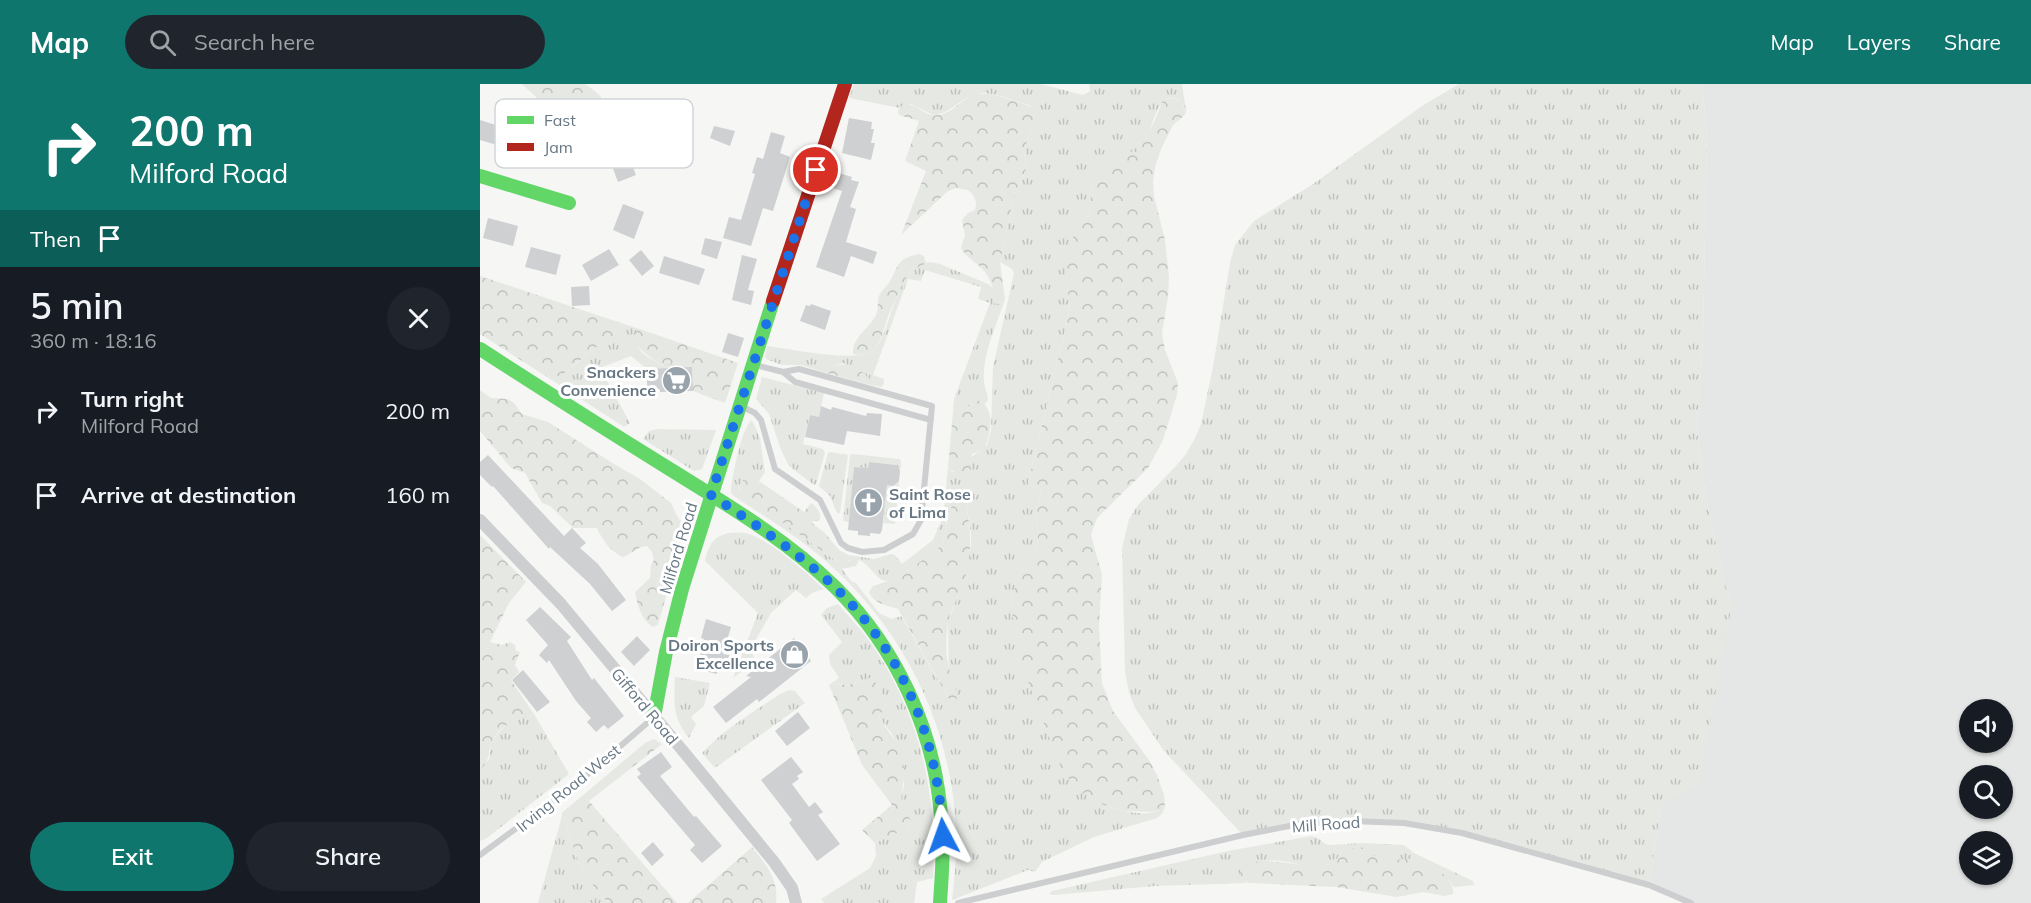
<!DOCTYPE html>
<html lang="en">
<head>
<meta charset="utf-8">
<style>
	body { margin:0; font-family:Mulish,sans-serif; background:#20242c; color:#f1f3f6; height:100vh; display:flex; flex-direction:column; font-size:22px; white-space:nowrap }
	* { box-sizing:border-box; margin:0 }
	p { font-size:20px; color:#9ea1a6 }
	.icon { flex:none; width:33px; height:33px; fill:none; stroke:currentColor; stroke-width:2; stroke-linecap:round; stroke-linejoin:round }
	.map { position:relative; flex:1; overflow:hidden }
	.drawer { display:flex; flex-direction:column; background:#171b24; width:480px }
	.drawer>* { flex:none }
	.guide { background:#0f766e; color:#fff; overflow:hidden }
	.fabs { position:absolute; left:1479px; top:615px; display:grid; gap:12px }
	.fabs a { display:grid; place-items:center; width:54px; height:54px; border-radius:50%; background:#171b24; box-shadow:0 2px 4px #0004; font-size:30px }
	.pin { position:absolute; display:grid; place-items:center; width:51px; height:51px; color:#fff; margin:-26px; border:3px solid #fff; border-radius:50%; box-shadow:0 2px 6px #0007 }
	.me { position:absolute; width:66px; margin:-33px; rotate:356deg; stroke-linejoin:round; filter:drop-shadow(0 0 4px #0008) }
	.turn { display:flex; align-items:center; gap:21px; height:126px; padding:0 30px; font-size:27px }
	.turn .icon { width:78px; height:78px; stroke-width:2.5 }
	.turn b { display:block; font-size:42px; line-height:51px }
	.then { display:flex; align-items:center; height:57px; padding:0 30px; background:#0003; gap:12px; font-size:22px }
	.round { display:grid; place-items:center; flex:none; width:63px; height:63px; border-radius:32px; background:#20242c }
	.head { display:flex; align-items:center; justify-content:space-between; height:102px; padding:0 30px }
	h1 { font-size:36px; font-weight:600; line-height:45px }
	.action { display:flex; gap:12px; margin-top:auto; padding:12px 30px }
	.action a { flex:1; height:69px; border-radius:36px; background:#0f766e; color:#fff; font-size:24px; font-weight:600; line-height:69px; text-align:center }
	.action a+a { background:#20242c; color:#f1f3f6 }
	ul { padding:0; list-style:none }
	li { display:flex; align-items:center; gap:18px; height:84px; padding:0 30px }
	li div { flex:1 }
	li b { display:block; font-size:22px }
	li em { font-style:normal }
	header { display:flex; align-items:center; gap:36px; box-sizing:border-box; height:84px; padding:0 30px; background:#0f766e; color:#fff }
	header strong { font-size:28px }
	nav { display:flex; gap:33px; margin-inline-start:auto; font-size:21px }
	.search { width:420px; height:54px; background:#20242c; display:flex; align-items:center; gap:15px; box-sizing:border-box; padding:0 21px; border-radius:33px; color:#9ea1a6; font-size:22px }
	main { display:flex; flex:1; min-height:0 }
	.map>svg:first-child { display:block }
</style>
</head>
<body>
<header>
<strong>Map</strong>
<div class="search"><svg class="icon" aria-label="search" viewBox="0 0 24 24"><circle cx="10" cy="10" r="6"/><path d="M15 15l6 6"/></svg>Search here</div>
<nav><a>Map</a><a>Layers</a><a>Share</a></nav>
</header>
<main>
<section class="drawer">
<div class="guide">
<div class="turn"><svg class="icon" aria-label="right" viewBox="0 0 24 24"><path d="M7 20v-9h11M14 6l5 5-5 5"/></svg><div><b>200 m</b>Milford Road</div></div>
<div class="then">Then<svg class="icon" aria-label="arrive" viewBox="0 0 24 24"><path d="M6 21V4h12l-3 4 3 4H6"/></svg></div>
</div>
<div class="head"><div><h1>5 min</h1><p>360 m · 18:16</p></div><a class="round"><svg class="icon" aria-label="close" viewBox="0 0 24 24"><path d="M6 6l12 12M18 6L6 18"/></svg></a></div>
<ul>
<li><svg class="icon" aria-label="right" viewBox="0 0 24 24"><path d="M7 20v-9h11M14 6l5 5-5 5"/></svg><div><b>Turn right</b><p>Milford Road</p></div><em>200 m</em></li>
<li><svg class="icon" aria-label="arrive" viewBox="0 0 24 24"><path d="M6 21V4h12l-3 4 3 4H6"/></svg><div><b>Arrive at destination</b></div><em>160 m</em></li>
</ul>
<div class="action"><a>Exit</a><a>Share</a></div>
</section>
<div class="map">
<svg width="1551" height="819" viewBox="0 0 1551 819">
	<defs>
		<pattern id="grass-tufts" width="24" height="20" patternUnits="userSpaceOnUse" patternTransform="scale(1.5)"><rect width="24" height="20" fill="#e6e9e3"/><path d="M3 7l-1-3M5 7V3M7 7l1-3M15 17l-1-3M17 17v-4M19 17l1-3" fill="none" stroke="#bec2be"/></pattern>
		<pattern id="forest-crowns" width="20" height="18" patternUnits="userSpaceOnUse" patternTransform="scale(1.5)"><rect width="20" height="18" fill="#e6e9e3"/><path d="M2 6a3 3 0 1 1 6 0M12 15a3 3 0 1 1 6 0" fill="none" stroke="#bec2be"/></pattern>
	</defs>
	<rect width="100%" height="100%" fill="#f6f6f5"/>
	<path fill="#e5e6e6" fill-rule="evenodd" d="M1222 0H1551V819H1211L1169 801 1181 722 1252 520 1245 501 1226 415 1217 346 1223 255 1227 51ZM1490 626H1522V658H1490ZM1490 692H1522V724H1490ZM1490 758H1522V790H1490Z"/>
	<path fill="url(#grass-tufts)" fill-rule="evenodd" d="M374 0H561L603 11 610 7 609 0H702L706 27C702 18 696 11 686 15 673 24 670 57 657 69 645 80 627 88 612 97L609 132 585 193 589 214 588 234 548 399 561 408 556 429 558 445 557 464 537 492 531 522 624 721C641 727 669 735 685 723L682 730 677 734 614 753 562 778 555 788 548 786 472 816C474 798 476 780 476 762 477 654 429 551 348 479 320 454 287 434 255 413L251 409V403C253 390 262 342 272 336L280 354 285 388 279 397H263L258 403 260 407 352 474 359 478 370 477 368 471 394 475 411 470 415 471 422 480 453 456 463 433 468 384 472 388 489 386 490 374 507 361 511 346 513 283 534 189 532 185 520 178 534 112 546 85 545 64 556 27C552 20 543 20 535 17 523 13 507 6 494 11 478 16 470 30 453 31L431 20 420 24 369 14ZM484 407 491 449V461L485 491 468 538 469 615 421 532 412 535 399 529 376 499 371 497 362 485 376 482 379 476C395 483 397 506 420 493L461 462 467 443 466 436 473 421Z
		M979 0H1222L1227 51 1223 255 1217 346 1226 415 1245 501 1252 520 1219 699 1181 722 1169 801 949 742 845 738 763 751 684 667 655 624 649 609 645 587 642 464 649 435 658 421 695 383 706 370 714 356 721 340 733 283 750 179 755 161 774 137 833 100 942 22Z
		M450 178 460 180 508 200 514 205V217L518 221 524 218C516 243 502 270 504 297 504 304 508 309 508 316L505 320 501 317 491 320 487 325H480L473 328 474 315 510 219 498 215 501 203 445 186 441 197 428 195 393 291 404 295V300L401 303 386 300 389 295 387 290 373 285 364 279 353 282 347 279 340 284V287L321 281H302L286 275 285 272 287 262C309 265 370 277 388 269 415 258 408 184 450 178Z
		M147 241 157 244C152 268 164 269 181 281L196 278 204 284 167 285 151 272 120 284 150 339 144 343 64 291C88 294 102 273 120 260 129 253 140 250 147 241Z
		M282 293 344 309 339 333 330 331 323 360 343 365 345 369 336 400 334 401 313 385 308 380 301 366 289 330 276 315Z
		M177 345 236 346 222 385 214 387 163 355 169 347Z
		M350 368 368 371 360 429H357L350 412 339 402 348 369Z
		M373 370 419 375 421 377 420 387 416 381 389 378 388 384 374 383 369 438 363 437 370 371Z
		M419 397 415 440 403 439 407 401 413 402Z
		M249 449C257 448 265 448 272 451 294 460 326 488 344 505L332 509 326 514 316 506 291 529 271 564 275 578 253 594 278 529 225 477C229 461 232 453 249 449Z
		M358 520C370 534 383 547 393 562 441 634 457 709 453 794L437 798 434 819H344L341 815 390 784 396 772 395 759 428 744C433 734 423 728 421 718 420 711 424 706 424 699 424 693 416 658 413 652 410 646 403 640 399 633L407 619 393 593 374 600 349 601 359 594 350 580 349 571 362 558 341 531 347 524Z
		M195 593 230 599 224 622 211 633 216 640 209 654C192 634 194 618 195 593Z
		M310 606 315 607 325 619 235 684 222 669C245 644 275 627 302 609Z
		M54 630 89 690 7 754 0 757V686L9 675 11 660 17 650 26 641 40 633Z
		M83 728C92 764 102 794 129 819H58Z
		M831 752 838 754 845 760 850 761 883 759 924 761 934 769 993 797 994 801 974 803 969 796 952 783 904 778 862 767C859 771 856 778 851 781 839 788 821 780 809 778 793 775 778 776 763 784L765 798 769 799 675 802 574 811 569 810 572 807 748 767Z"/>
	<path fill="url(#forest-crowns)" d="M42 0H105C126 14 124 18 135 37 139 43 143 46 143 54L139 58 129 57C125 52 122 45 117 41 94 18 89 46 68 40L63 34 56 13Z
		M495 10H512L553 23 556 27 545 64 546 85 534 112 520 178 525 215 524 218 518 221 514 219C514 205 511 191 498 181 492 176 485 172 481 164L485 151 482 136 488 129 495 126C498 118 494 111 488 106L476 104 468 107 421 151 446 87 425 77 439 37 419 31 418 26 423 21C437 18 441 30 453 31 470 33 481 15 495 10Z
		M694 14 701 18 706 27 705 31 693 41 682 63 676 79 673 97 674 112 685 156 689 193 688 213 682 249 685 266 698 299 697 311 683 356 668 384 617 434 611 451 622 491 619 541 622 599 633 627 669 676 677 691 684 711 685 723 681 726 670 728 644 727 624 721 597 706 581 684 541 579 531 522 537 491 557 464 558 445 556 429 561 408 548 399 588 234 589 214 585 194 596 139 609 132 612 97 640 67 658 68 675 36 682 18 686 15Z
		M439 170 444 172 446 179 431 187 426 194C419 206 413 220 408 233 402 251 398 275 373 270 372 253 389 245 396 231 399 224 397 218 399 212 401 206 407 203 410 197 420 179 417 175 439 170Z
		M0 192 147 241 142 247 120 260 82 291 75 293 64 291 0 250Z
		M157 244 258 279 245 319 213 307 212 284H204L196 278 181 281C172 274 162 268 154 259Z
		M345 278 353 282 366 280 373 285 387 290 389 297 386 300 340 287V281Z
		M0 306 11 314 28 315 34 319 42 330 68 338 134 380 160 395 191 419 197 432 203 440 204 449 178 541 173 543C162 537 157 520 155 508L170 494 171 481 174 476 172 468 167 462C156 462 151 472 142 473 130 466 122 456 117 444H93L70 422 62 419 45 389 31 384 0 347Z
		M494 317H501C516 329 510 348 505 364L492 370 488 389 480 392 468 384 473 328 478 325H487Z
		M270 395 279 397 324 428 331 419C337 423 341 428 340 436L333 437 332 439 344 448 359 466 370 472 368 479 365 481 352 474 263 410 258 403 263 397Z
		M484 407C489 440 494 456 486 490 481 509 468 527 467 547 466 558 466 570 468 580 470 592 481 609 475 620L469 615 418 525C406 521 394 520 389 508L393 502 420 493 461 462 467 443V429L473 421C470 416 470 413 473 409Z
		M0 451 46 498 29 519 10 558 22 561 30 558 35 561 36 567 40 568 35 581 39 588 31 596 54 630C36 634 18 642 11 660 8 671 9 678 0 686Z
		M393 593 407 619 399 633C409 651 419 656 423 678 428 703 412 713 431 736L428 744 395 759 382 746 412 721 382 681 349 601 374 600Z
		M174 655 182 660 109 717 197 819H129C102 794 92 764 83 728L165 659Z
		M272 763C286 780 299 796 296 819H208Z
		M880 763 889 766 899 777C910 779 921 773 933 775 947 777 976 793 973 810L964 812 944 808 917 813 856 803 769 799 760 794C758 760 835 789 850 781 856 778 859 771 862 767Z"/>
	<path fill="#ced0d1" d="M369 34 392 38 391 45H394L391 59H395L391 76 362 69Z
		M0 36 35 47 36 44 72 56 75 45 113 56 108 76 62 64 59 73 0 56Z
		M234 42 255 47 250 62 230 54Z
		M291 48 305 52 300 69 310 73 293 127 283 124 271 162 243 154 249 133 261 136 275 90 272 89 277 73 283 75Z
		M146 65 156 91 138 98 128 71Z
		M355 88 372 93 371 96 379 98 370 123 376 125 366 158 397 168 393 180 371 172 364 193 336 183 362 107 350 103Z
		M143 120 164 128 154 155 133 146Z
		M8 134 38 142 33 162 3 154Z
		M225 154 242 158 237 175 221 170Z
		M51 163 81 171 76 191 45 183Z
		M129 165 139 181 111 197 102 181Z
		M161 166 174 182 162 192 149 176Z
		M262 171 277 175 268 206 274 207 271 221 252 216Z
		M184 172 225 185 219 201 179 189Z
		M109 202 110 221 92 222 91 203Z
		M331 220 351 227 345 246 320 237 326 221 330 222Z
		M248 249 264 254 258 273 242 268Z
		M212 283 213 307 180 308V305H167V285Z
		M341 322 351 326 352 323 386 332 387 329 402 330 400 352 367 347 364 361 325 353 330 331 339 333Z
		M8 371 84 452 92 444 106 459 100 464 118 480 146 516 132 527 110 500 70 463 69 465 13 402 12 403 0 391V378Z
		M389 378 416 381 420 387 419 397 413 402 407 401 402 446 400 450 390 449V452L378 451V447L368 446 374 383 388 384Z
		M60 523 91 553 87 557 112 596 114 594 144 632 128 645 124 641 116 648 107 638 111 634 96 617 69 576 67 579 59 571 68 561 46 536Z
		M226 535 251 543 243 570 254 572 250 588 237 585V590L217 585 224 555 221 554Z
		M157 552 170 566 154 582 141 568Z
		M314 554 331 577 279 618 277 615 246 639 233 623 271 593 266 592Z
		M43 586 70 618 57 628 32 596Z
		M318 628 330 644 307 662 295 647Z
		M181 668 192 683 180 692 214 733 216 732 242 762 222 779 210 766 215 761 157 693 161 690 157 685Z
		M311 673 323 688 317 692 319 695 312 700 329 723 335 718 343 728 338 731 360 760 337 777 309 739 312 736 281 696Z
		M173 758 184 771 172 782 161 769Z"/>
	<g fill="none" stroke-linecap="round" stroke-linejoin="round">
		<path stroke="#cccecf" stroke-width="6" d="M275 281 303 288 315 298 451 336
			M261 322 275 329 281 336 295 385 340 416 361 459 368 464 382 468 404 466 433 450 441 436 452 322 319 285 303 288
			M0 771 95 701 173 634
			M478 819 763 751 820 740 872 737 924 739 982 749 1169 801 1211 819"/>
		<path stroke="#cccecf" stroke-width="12" d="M0 436 81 520 208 673 294 778 312 804 316 819"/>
		<path stroke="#63d668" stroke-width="14" d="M0 92 89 119
			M0 265C62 305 125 345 188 384 246 420 306 455 355 503 416 563 455 647 461 733 464 762 462 790 460 819
			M174 633 186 568 202 505 293 217"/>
		<path stroke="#b3261e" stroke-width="14" d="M293 217 365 0"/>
	</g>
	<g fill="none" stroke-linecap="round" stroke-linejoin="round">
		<path stroke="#1a73e8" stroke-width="10" stroke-dasharray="0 18" d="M336 86 231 411C270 437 310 463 345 494 421 562 458 652 463 752"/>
	</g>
	<defs>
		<symbol id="supermarket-disc" viewBox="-11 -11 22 22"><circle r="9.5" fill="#99a3ac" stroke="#fff"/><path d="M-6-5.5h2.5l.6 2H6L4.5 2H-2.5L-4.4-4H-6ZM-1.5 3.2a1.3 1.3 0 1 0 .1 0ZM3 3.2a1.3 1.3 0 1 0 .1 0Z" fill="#fff"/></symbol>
		<symbol id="church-disc" viewBox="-11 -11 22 22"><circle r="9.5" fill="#99a3ac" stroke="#fff"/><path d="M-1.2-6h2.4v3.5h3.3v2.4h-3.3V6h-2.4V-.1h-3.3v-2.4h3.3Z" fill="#fff"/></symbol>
		<symbol id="shop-disc" viewBox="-11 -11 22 22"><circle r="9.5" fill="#99a3ac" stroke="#fff"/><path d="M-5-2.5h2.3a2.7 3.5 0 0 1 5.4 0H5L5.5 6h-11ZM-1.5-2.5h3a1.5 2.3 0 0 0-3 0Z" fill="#fff"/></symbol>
	</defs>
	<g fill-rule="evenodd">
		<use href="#supermarket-disc" x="180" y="280" width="33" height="33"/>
		<use href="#church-disc" x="372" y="402" width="33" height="33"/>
		<use href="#shop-disc" x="298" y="554" width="33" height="33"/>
	</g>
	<g text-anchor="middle" stroke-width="6" stroke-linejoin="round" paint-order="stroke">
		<g font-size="16" font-weight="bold" fill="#677784" stroke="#fff" text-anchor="end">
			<text x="176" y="294">Snackers<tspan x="176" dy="18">Convenience</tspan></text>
			<text x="409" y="416" text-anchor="start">Saint Rose<tspan x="409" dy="18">of Lima</tspan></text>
			<text x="294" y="567">Doiron Sports<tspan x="294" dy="18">Excellence</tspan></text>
		</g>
		<g font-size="16" fill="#677784" stroke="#fff">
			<text transform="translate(198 464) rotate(-73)" y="6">Milford Road</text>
			<text transform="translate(165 622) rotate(50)" y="6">Gifford Road</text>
			<text transform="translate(88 704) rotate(-39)" y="6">Irving Road West</text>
			<text transform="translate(846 740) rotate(-4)" y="6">Mill Road</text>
		</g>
	</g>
	<rect x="15" y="15" width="198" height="69" rx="9" fill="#fff" stroke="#d1d6da" stroke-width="1.5"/>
	<rect x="27" y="32" width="27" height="8" fill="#63d668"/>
	<rect x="27" y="59" width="27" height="8" fill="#b3261e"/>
	<g font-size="16" fill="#677784">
		<text x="64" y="42">Fast</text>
		<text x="64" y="69">Jam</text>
	</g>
</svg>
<div class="fabs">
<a><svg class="icon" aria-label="sound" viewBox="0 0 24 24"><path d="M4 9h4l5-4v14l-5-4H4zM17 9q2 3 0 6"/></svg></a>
<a><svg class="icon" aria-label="search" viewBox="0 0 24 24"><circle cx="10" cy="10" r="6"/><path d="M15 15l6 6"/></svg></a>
<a><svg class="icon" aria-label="layers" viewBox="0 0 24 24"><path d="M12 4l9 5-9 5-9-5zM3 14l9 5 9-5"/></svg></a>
</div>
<div class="pin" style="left:336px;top:86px;background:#d93025"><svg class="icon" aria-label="arrive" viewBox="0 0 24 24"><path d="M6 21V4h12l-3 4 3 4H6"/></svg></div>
<svg class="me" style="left:463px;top:752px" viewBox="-20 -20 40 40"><path d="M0-17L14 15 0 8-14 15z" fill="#1a73e8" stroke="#fff" stroke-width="4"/></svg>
</div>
</main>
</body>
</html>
